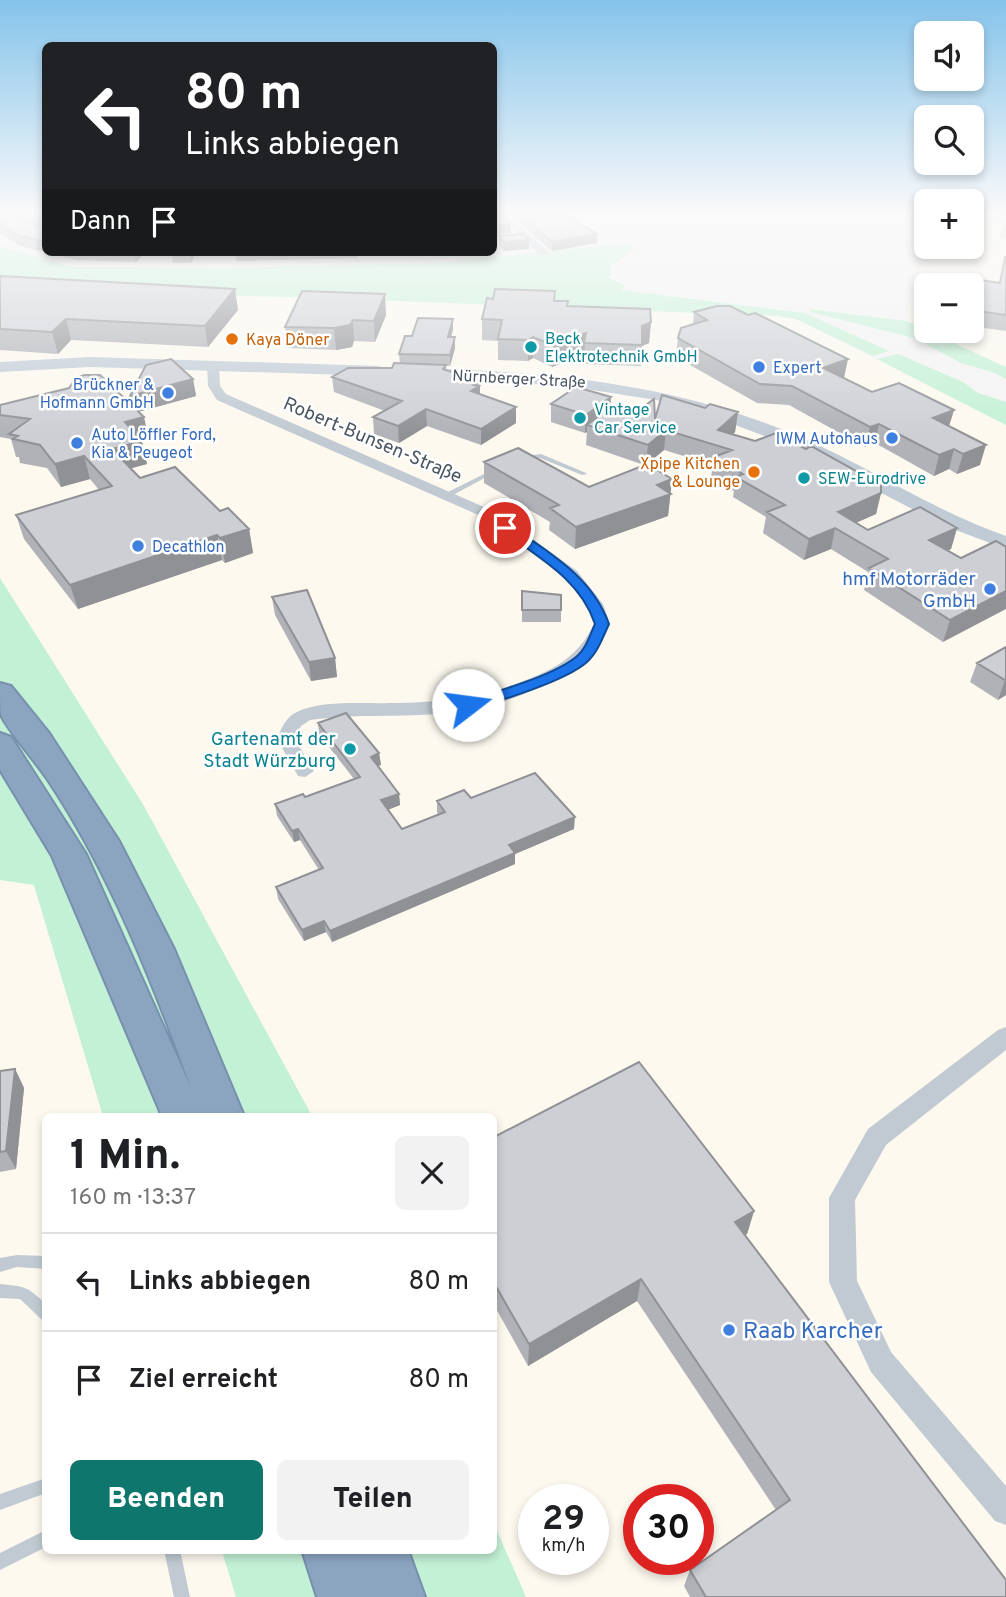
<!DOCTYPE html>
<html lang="de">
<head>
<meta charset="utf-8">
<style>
	body { margin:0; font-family:Overpass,sans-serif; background:#f2f2f2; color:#202124; height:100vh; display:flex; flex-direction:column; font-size:26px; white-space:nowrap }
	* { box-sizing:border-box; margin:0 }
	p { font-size:23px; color:#757577 }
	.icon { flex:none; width:38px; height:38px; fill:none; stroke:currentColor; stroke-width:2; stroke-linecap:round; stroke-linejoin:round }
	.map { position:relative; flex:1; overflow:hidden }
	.side { position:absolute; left:42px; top:1113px; width:455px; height:441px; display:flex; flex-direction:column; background:#fff; border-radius:10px; box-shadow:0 4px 10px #0003 }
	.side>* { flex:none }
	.guide { position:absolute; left:42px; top:42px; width:455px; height:214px; border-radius:10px; box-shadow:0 4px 10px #0003; background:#202124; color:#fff; overflow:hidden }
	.controls { position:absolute; left:914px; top:21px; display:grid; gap:14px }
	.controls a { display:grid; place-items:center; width:70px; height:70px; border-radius:10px; background:#fff; box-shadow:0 4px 10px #0003; font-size:35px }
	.speed { position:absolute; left:518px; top:1484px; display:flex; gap:14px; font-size:35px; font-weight:700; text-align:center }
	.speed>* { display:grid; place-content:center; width:91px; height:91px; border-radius:50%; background:#fff; box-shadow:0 4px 10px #0003; line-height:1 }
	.speed small { font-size:18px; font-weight:400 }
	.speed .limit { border:10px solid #d22; background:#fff; color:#111 }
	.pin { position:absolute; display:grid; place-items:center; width:60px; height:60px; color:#fff; margin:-30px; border:4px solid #fff; border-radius:50%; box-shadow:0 2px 7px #0007 }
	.me { position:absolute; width:77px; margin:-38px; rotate:75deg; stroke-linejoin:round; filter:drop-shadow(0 0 5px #0008) }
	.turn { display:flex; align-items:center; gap:24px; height:147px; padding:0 28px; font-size:32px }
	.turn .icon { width:91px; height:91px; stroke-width:2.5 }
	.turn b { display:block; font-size:49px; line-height:60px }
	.then { display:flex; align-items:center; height:66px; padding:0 28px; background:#0003; gap:14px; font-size:26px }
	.round { display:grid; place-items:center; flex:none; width:74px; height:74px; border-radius:10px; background:#f2f2f2 }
	.summary { display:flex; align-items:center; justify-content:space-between; height:119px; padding:0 28px }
	h1 { font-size:42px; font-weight:800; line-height:52px }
	.cta { display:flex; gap:14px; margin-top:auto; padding:14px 28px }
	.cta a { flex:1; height:80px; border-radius:10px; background:#0f766e; color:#fff; font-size:28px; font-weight:800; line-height:80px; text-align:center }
	.cta a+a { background:#f2f2f2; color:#202124 }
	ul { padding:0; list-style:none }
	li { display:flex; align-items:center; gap:21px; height:98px; padding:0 28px; border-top:2px solid #e0e0e0 }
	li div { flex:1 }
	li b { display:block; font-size:26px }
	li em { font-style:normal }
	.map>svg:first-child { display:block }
</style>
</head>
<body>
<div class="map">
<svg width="1006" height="1597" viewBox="0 0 1006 1597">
	<rect width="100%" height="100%" fill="#f5f3f3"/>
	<path fill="#fdf9ef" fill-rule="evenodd" d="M971 212H1006V367L926 331H971V285H926V331L906 321 926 247H971Z
		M0 291 295 297 778 316 796 319 1006 425V1597H526L494 1524V1116H312L144 806 0 578ZM534 1500H593V1559H534ZM639 1500H698V1559H639Z
		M10 879 33 885 103 1116H46V1550L222 1551 236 1597H0V880Z"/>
	<path fill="#c3f1d5" d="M629 243 635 249 609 267 611 275 607 277 626 286 621 290 805 313 889 351 873 356 796 319 778 316 295 297 0 291V246L71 267 231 268 436 263Z
		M810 309 906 321 1006 367V379L995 373 961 363 914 338 810 312Z
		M898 354 963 382 978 393 1006 402V425L877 359Z
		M0 578 144 806 312 1116H103L34 885 0 880Z
		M494 1524 526 1597H236L222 1551 494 1550Z"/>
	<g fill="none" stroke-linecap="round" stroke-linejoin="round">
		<defs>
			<path id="highway" d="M0 683 11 686 49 733 119 841 174 949 244 1116H162L52 856 0 770V733L11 737 86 854 192 1090C153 983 111 875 48 780 36 762 9 732 1 715 0 707 0 692 0 683Z
				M302 1550H408L425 1597H317Z"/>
		</defs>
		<use href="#highway" stroke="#7690ad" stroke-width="4"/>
		<path fill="#c1cad2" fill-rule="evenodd" d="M999 212H1004L1002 219 1006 223V239L1000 237 1002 224 998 219Z
			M541 454 586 473 587 474 582 475 540 458 524 460 521 458 524 456Z
			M494 469 496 470V472L451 496H445L444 494Z
			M17 1255 46 1256V1269L17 1267 0 1272V1258Z
			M0 1284C27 1287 26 1286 46 1304V1321L41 1319 20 1299 0 1298Z
			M46 1478V1493L0 1510V1494Z
			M46 1530V1547L0 1570V1553Z
			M164 1550H180L190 1597H174Z"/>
		<path fill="#c1cad2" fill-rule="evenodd" d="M494 212H504L548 251V255H540Z
			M213 361 219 365 220 386 226 394 493 511 577 571 603 604 610 624C594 659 572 674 536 689 517 697 497 705 476 709 421 720 365 712 310 720L301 726 295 739 314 771 305 777 298 776 277 739C282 727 286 716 299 711 325 700 363 704 390 703 441 702 478 699 526 680 557 668 579 655 594 624L587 605 565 577 483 517 217 400 208 386 207 365Z
			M1006 1027V1050L886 1145 855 1200 857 1281 891 1352 1006 1486V1525L995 1521 871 1372 829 1282V1198L868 1129 998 1030Z"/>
		<path fill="#c1cbd6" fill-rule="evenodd" d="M90 357 379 366 387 371 379 376 90 367 0 372V362Z
			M421 368C553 372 678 384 800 437 870 467 934 511 1006 536V549L945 526 789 445 695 410 656 400 567 386 415 377 413 373Z"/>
		<use href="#highway" fill="#8ba5c1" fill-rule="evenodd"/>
	</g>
	<path fill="#b0b2b7" d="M0 212 45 229 13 212H46V252H145L136 262 76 260 20 246 0 233Z
		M507 212H561L597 243 552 251Z
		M499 236 529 240V249L504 251 499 245Z
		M171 252H196L191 263H173Z
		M235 252H358L357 258 236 261Z
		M384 252H430V254L384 255Z
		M1005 257H1006V331L971 326V289L999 283Z
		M0 276 238 310 208 347 71 340 58 354 0 350Z
		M555 301 568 306 651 322 649 343 642 346 641 366 583 364 584 354 552 367 533 358 528 361 498 360V341L482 340V319Z
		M694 312 844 378 872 392 954 410 949 426 980 465 957 474 949 469 934 476 875 443 865 447 789 405 757 403 676 357 678 338 693 324Z
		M386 315 375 342 354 341 352 347 336 350 288 348 285 327Z
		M453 319V329L451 337 455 348 450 366H446V370L480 394 516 407V423L481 445 427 426 399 443 374 434 373 417 385 411 334 392 332 377 392 368 400 364 399 354 412 336Z
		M193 379 196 396 138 412 149 440 142 442 147 464 131 468 140 478 220 511 249 529 253 553 225 563 222 560 78 609 24 539 16 515 99 490 90 479 61 487 47 468 20 463 19 457H16L11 439 0 437V405L132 407 130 396Z
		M551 404 610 410 631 416 655 419 705 408 738 412 735 432 733 434 881 493 876 514 856 523 868 530 957 528 951 549 947 551 961 558 996 541 943 642 864 590 868 572 831 549 804 560 763 533 766 517 733 497 734 491 711 477 713 465 664 450 647 464 672 479 668 516 575 549 549 530 550 522 484 483V462L589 487 644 465 586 445 587 432 585 433 551 422Z
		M522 591 561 610V622H522Z
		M272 597 335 658 337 677 311 681 275 615Z
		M1006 647V695L998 700 970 682 977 663Z
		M318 723 379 753 381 765 377 766 399 794 400 805 388 809 402 829 438 814 437 812V801L471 798 574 829 515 854V864L332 942 326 932 304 941 278 899 276 887 319 870 300 840 294 842 277 816 275 804 305 797 354 779 319 734Z
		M15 1069 24 1088 16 1169 0 1172V1071Z
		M494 1137 754 1211 747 1234 745 1235 1006 1597H690L684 1586 690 1570 776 1510 637 1301 528 1366 494 1305Z"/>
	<path fill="#909195" d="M511 223V233L494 235V226Z
		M597 234V243L552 251V242Z
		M529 240V249L504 251V242Z
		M134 252H145L136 262Z
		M189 252H196L191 263Z
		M235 289 238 310 208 347 205 326Z
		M385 294 386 315 375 342 374 321Z
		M66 319 71 340 58 354 52 332Z
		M453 319V329L448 348V337Z
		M353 320 354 341 352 347 336 350 334 328Z
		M651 322 649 343 642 346V326Z
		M586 333 584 354 552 367 553 345Z
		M455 337V348L450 366V355Z
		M533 337V358L528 361V340Z
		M848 359 844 378 823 368Z
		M193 379 196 396 134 413 130 396Z
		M480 382V398L471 391 474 385Z
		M611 397 610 414 587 425V432L585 433 586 415Z
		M516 407V423L481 445V429Z
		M426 409 427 426 399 443 398 426Z
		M954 410 948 429 933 418Z
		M738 412 735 432 719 446 718 430Z
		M144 417 149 440 142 442 147 464 118 472 112 449 125 422Z
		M879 424 875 443 865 447 870 427Z
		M666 430 664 450 646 465 648 445Z
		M986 445 980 465 957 474 963 454Z
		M954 449 949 469 934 476 939 455Z
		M84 456 90 479 61 487 55 464Z
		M672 479 668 516 575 549 576 527 657 485Z
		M881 493 876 514 839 530 835 528 831 549 804 560 809 539 838 512Z
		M957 528 951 549 923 562 929 540Z
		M249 529 253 553 225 563 220 538Z
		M217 535 222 560 78 609 70 585Z
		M1006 591V609L943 642 950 620Z
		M335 658 337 677 311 681 309 662Z
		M1006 679V695L998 700 1005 680Z
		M379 753 381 765 372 768 371 757Z
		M399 794 400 805 383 812 381 800Z
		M575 817 574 829 515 854V864L332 942 330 931 509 845Z
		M298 829 300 840 294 842 292 831Z
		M324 921 326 932 304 941 302 930Z
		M15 1069 24 1088 16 1169 6 1151Z
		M754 1211 747 1234 728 1245 735 1222Z
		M641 1279 637 1301 528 1366 529 1344Z"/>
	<path fill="#cdcfd5" stroke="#909195" stroke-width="2" d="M0 212H5L45 229 44 218 33 212H46V242L17 235 0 224Z
		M494 212H501L511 223 494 226Z
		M518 212H561L597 234 552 242Z
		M523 234 529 240 504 242 499 236Z
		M1005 257H1006V315L971 310V290L974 279 1000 283Z
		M0 276 235 289 205 326 66 319 52 332 0 329Z
		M495 289 555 291 554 301H568L567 306 650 309 651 322 642 326V345L584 343 586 333 553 345 533 337 528 340 498 339 502 320 482 319 487 298 493 299Z
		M302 291 385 294 374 321 353 320 350 325 334 328 285 327Z
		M717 306H730L748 315 755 313 848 359 823 368 872 392 899 383 954 410 933 418 986 445 963 454 954 449 939 455 879 424 870 427 792 386 760 384 678 338 681 328 707 320 694 312Z
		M418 318 453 319 448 337H455L450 355 399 354 405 336H412Z
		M171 359 193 379 130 396 146 365Z
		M394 363 446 365 443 369 480 382 474 385 479 386 471 391 516 407 481 429 426 409 398 426 373 417 402 401 332 377 348 368H392Z
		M84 375H100L144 417 125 422 142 441 112 449 140 478 175 467 220 511 228 508 249 529 220 538 217 535 70 585 16 515 112 486 84 456 55 464 40 445 13 439 18 436 9 434 30 419 0 415V405L69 388 76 378Z
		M576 387 611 397 586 415 551 404Z
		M662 395 705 408 710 404 738 412 718 430 755 441 776 433 806 449 811 446 881 485V493L838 512 868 530 920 507 957 528 929 540 961 558 996 541 1006 547V591L950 620 869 568 888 559 835 528 809 539 767 512 785 505 736 477 743 474 714 457 732 450 666 430 648 445 587 425 608 409 631 416 654 399 655 419Z
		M518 448 589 487 647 464 672 479 657 485 671 494 576 527 550 508 559 505 484 462Z
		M307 590 335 658 309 662 272 597Z
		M522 591 561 595V610H522Z
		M1006 647V679L1005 680 977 663Z
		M346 713 379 753 371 757 399 794 381 800 402 829 445 812 437 801 464 790 471 798 535 773 575 817 509 845 515 853 330 931 324 921 302 930 276 887 323 868 298 829 292 831 275 804 303 794 305 797 360 777 318 723Z
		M639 1062 754 1211 735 1222 1006 1580V1597H706L690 1570 790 1500 641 1279 529 1344 494 1283V1137Z
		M15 1069 6 1151 0 1152V1071Z"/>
	<linearGradient id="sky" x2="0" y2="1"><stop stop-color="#85c3ea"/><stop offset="0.49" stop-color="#fafafa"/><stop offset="1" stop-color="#fafafa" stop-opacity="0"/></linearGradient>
	<rect width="1006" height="436" fill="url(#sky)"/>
	<path fill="#1a73e8" stroke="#114b97" stroke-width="2" d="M501 525H510C549 553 592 576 609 624 603 637 598 652 587 662 566 681 497 702 468 710L461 705 463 702C494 692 551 677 576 657 586 649 590 635 595 624 580 579 538 557 501 530Z"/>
	<g fill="#e8710a" stroke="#fff" stroke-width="2.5">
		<circle cx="232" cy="339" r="7"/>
		<circle cx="754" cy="472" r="7"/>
	</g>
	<g fill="#0f9aa8" stroke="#fff" stroke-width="2.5">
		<circle cx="531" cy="347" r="7"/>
		<circle cx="580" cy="418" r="7"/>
		<circle cx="804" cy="478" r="7"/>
		<circle cx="350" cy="749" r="7"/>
	</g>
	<g fill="#3f7fe0" stroke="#fff" stroke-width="2.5">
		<circle cx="759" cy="367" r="7"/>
		<circle cx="168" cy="393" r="7"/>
		<circle cx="892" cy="438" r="7"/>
		<circle cx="77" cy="443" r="7"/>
		<circle cx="138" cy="546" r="7"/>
		<circle cx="990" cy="589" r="7"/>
		<circle cx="729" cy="1330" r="7"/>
	</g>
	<g text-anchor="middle" stroke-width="5" stroke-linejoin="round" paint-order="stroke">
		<g font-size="16" fill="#0d838f" stroke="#fff" text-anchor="start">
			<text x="545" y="344">Beck<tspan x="545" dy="18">Elektrotechnik GmbH</tspan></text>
			<text x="594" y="415">Vintage<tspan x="594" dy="18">Car Service</tspan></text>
			<text x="818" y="484">SEW-Eurodrive</text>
		</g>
		<g font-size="16" fill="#c56008" stroke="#fff" text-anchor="start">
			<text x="246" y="345">Kaya Döner</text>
			<text x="740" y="469" text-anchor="end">Xpipe Kitchen<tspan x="740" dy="18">&amp; Lounge</tspan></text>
		</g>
		<g font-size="16" fill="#366cbe" stroke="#fff" text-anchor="start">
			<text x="773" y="373">Expert</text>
			<text x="154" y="390" text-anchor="end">Brückner &amp;<tspan x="154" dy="18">Hofmann GmbH</tspan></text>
			<text x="91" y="440">Auto Löffler Ford,<tspan x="91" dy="18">Kia &amp; Peugeot</tspan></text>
			<text x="878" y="444" text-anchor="end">IWM Autohaus</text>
			<text x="152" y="552">Decathlon</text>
		</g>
		<g font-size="16" fill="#4a5661" stroke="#fff">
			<text transform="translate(519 378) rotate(3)" y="6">Nürnberger Straße</text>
		</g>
		<g font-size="19" fill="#4a5661" stroke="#fff">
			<text transform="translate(373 439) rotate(23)" y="7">Robert-Bunsen-Straße</text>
		</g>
		<g font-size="19" fill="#366cbe" stroke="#fff" text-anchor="end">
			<text x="976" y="585">hmf Motorräder<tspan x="976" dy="22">GmbH</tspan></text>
		</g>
		<g font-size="19" fill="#0d838f" stroke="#fff" text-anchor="end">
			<text x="336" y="745">Gartenamt der<tspan x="336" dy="22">Stadt Würzburg</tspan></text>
		</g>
		<g font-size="23" fill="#366cbe" stroke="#fff" text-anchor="start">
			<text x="743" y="1338">Raab Karcher</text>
		</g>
	</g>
</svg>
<div class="controls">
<a><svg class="icon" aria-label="sound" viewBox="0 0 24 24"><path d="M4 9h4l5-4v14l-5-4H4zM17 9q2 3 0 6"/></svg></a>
<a><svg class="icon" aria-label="search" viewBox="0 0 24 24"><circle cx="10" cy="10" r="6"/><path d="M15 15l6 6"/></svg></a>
<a>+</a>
<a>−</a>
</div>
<div class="speed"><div>29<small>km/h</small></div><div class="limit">30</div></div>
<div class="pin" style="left:505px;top:528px;background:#d93025"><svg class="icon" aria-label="arrive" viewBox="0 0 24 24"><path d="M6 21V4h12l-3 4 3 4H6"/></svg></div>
<svg class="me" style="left:468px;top:705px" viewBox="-20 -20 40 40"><circle r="19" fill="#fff"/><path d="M0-13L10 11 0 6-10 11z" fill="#1a73e8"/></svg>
<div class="guide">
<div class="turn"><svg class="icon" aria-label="left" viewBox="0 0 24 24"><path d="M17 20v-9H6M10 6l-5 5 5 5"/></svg><div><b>80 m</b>Links abbiegen</div></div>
<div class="then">Dann<svg class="icon" aria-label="arrive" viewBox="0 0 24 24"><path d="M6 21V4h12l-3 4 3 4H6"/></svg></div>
</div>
<section class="side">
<div class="summary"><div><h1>1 Min.</h1><p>160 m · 13:37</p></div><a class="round"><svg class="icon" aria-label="close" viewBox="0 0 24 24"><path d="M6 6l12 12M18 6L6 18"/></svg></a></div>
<ul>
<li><svg class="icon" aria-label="left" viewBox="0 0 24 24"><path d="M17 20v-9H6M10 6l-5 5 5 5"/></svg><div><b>Links abbiegen</b></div><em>80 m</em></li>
<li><svg class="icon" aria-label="arrive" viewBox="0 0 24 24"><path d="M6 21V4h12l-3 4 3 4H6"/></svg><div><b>Ziel erreicht</b></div><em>80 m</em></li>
</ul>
<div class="cta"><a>Beenden</a><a>Teilen</a></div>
</section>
</div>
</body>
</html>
